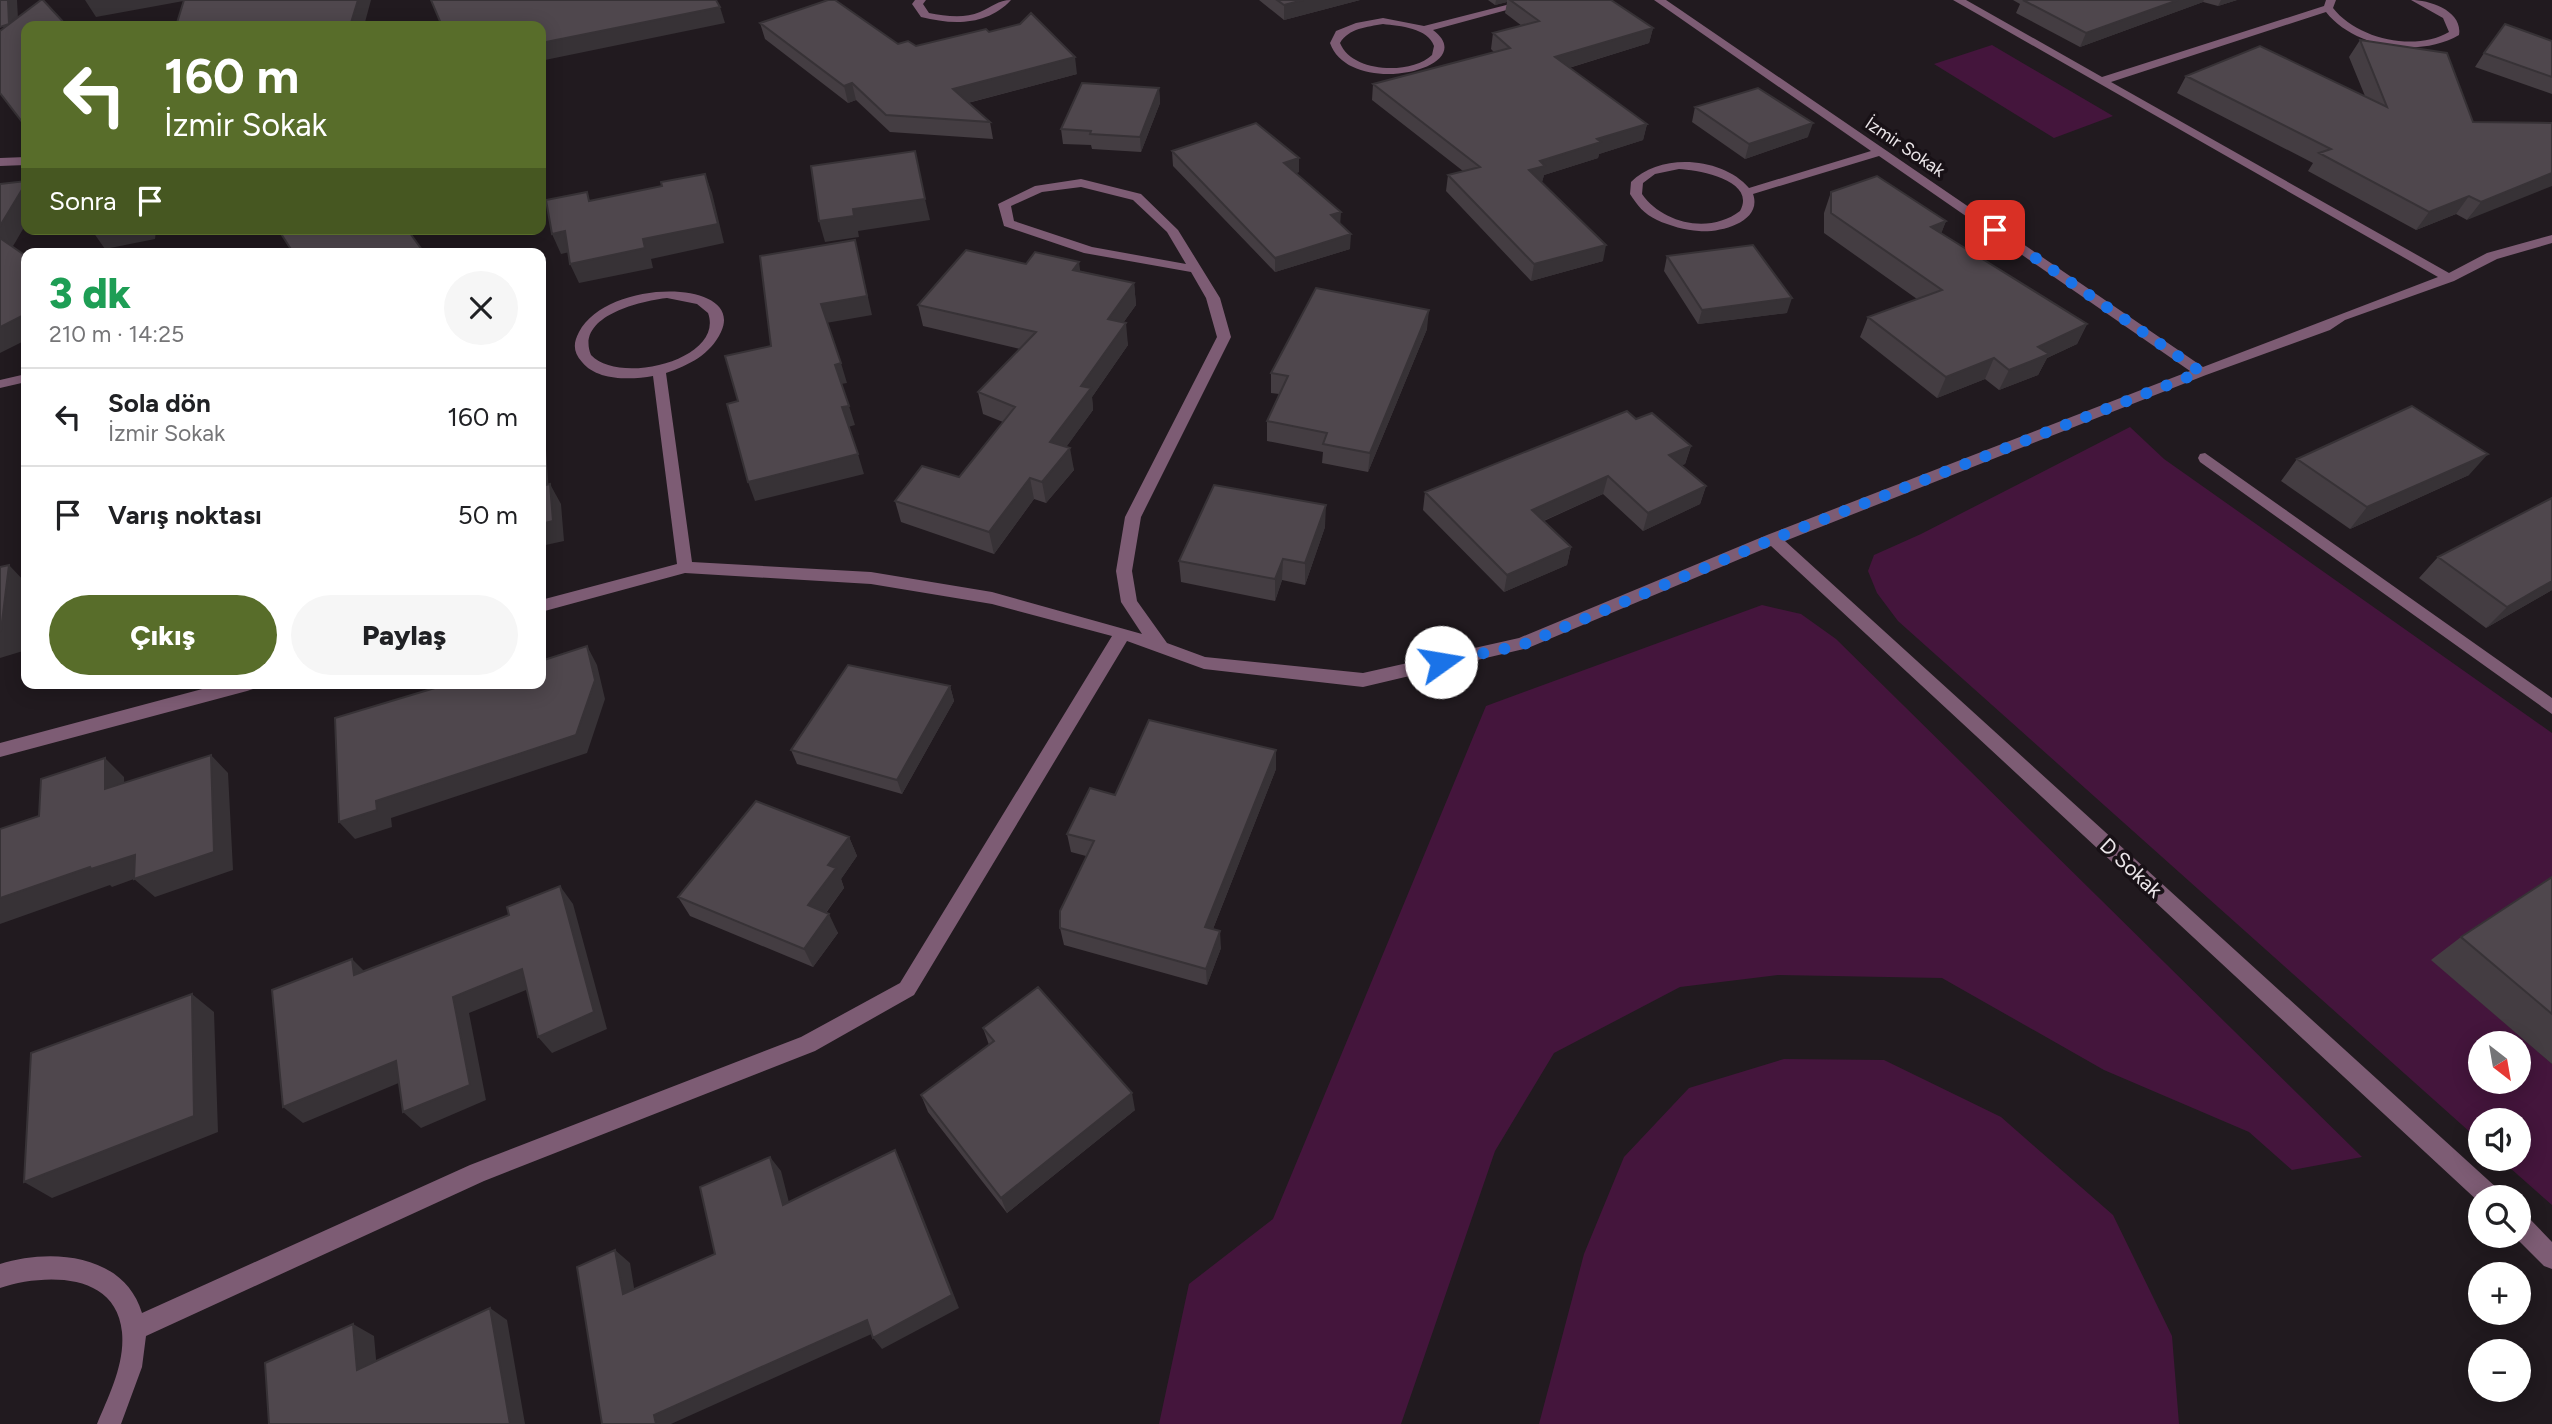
<!DOCTYPE html>
<html lang="tr">
<head>
<meta charset="utf-8">
<style>
	body { margin:0; font-family:Figtree,sans-serif; background:#f6f6f6; color:#202124; height:100vh; display:flex; flex-direction:column; font-size:26px; white-space:nowrap }
	* { box-sizing:border-box; margin:0 }
	p { font-size:23px; color:#757577 }
	.icon { flex:none; width:38px; height:38px; fill:none; stroke:currentColor; stroke-width:2; stroke-linecap:round; stroke-linejoin:round }
	.map { position:relative; flex:1; overflow:hidden }
	.details { position:absolute; left:21px; top:248px; width:525px; height:441px; display:flex; flex-direction:column; background:#fff; border-radius:14px; box-shadow:0 4px 18px #0003 }
	.details>* { flex:none }
	.guide { position:absolute; left:21px; top:21px; width:525px; height:214px; border-radius:14px; box-shadow:0 4px 18px #0003; background:#586d2a; color:#fff; overflow:hidden }
	.needle { width:46px; rotate:149deg }
	.fabs { position:absolute; left:2468px; top:1031px; display:grid; gap:14px }
	.fabs a { display:grid; place-items:center; width:63px; height:63px; border-radius:50%; background:#fff; box-shadow:0 4px 18px #0003; font-size:35px }
	.pin { position:absolute; display:grid; place-items:center; width:60px; height:60px; color:#fff; margin:-30px; border-radius:14px; box-shadow:0 4px 10px #0006 }
	.me { position:absolute; width:77px; margin:-38px; rotate:77deg; stroke-linejoin:round; filter:drop-shadow(0 0 5px #0008) }
	.turn { display:flex; align-items:center; gap:24px; height:147px; padding:0 28px; font-size:32px }
	.turn .icon { width:91px; height:91px; stroke-width:2.5 }
	.turn b { display:block; font-size:49px; line-height:60px }
	.then { display:flex; align-items:center; height:66px; padding:0 28px; background:#0003; gap:14px; font-size:26px }
	.round { display:grid; place-items:center; flex:none; width:74px; height:74px; border-radius:37px; background:#f6f6f6 }
	.overview { display:flex; align-items:center; justify-content:space-between; height:119px; padding:0 28px }
	h1 { font-size:42px; font-weight:800; line-height:52px; color:#1e9e55 }
	.cta { display:flex; gap:14px; margin-top:auto; padding:14px 28px }
	.cta a { flex:1; height:80px; border-radius:42px; background:#586d2a; color:#fff; font-size:28px; font-weight:800; line-height:80px; text-align:center }
	.cta a+a { background:#f6f6f6; color:#202124 }
	ul { padding:0; list-style:none }
	li { display:flex; align-items:center; gap:21px; height:98px; padding:0 28px; border-top:2px solid #e0e0e0 }
	li div { flex:1 }
	li b { display:block; font-size:26px }
	li em { font-style:normal }
	.map>svg:first-child { display:block }
</style>
</head>
<body>
<div class="map">
<svg width="2552" height="1424" viewBox="0 0 2552 1424">
	<rect width="100%" height="100%" fill="#211a1f"/>
	<path fill="#44153c" fill-rule="evenodd" d="M1992 45 2113 116 2054 138 1934 64Z
		M2130 427 2164 459 2552 733V880L2432 960 2552 1064V1205L2500 1159 2518 1158V1120H2480V1141L1898 621 1877 593 1868 571 1874 555 1921 534ZM2480 1043H2518V1082H2480Z
		M1762 605 1801 614 1836 639 2362 1157 2292 1170 2249 1132 2104 1070 1942 978 1778 975 1680 987 1554 1053 1495 1151 1401 1424H1159L1189 1284 1273 1219 1486 706Z
		M1784 1059 1884 1060 2001 1117 2113 1215 2172 1336 2179 1424H1539L1584 1254 1624 1157 1689 1088Z"/>
	<g fill="none" stroke-linecap="round" stroke-linejoin="round">
		<path fill="#7d5c74" fill-rule="evenodd" d="M915 0H926L923 4 929 13C945 16 964 19 980 12 992 7 998 0 1011 0 987 26 953 25 921 17L912 4Z
			M1526 0H1543L1433 30C1484 68 1350 100 1330 43L1336 31 1356 23 1383 18 1424 26ZM1383 24C1400 26 1428 28 1434 46L1432 55C1411 75 1352 73 1340 43 1349 28 1367 27 1383 24Z
			M1654 0H1666L2203 367 2438 277 1953 0H1966L2102 77 2324 6 2326 0H2336L2333 8C2357 39 2415 52 2449 32L2443 18 2411 0C2430 0 2463 11 2459 35 2420 58 2354 48 2326 12L2111 82 2449 273 2487 253 2552 235V243L2497 259 2454 281 2345 320 2330 330 2206 375 1785 541 2498 1189 2501 1197H2480V1203L1771 546 1528 648 1363 687 1204 669 1127 641 914 995 815 1051 484 1181 146 1336 142 1367 121 1424H97C109 1395 125 1364 122 1332 116 1271 43 1274 0 1288V1264C50 1248 124 1253 142 1313L470 1165 801 1037 900 983 1112 636 992 604 871 584 685 573 541 612V600L677 564 653 376C631 380 597 381 582 362 573 352 573 343 579 332 608 277 746 279 721 332 710 355 689 365 666 373L692 562 871 572 992 592 1142 634 1121 602 1116 571 1125 517 1217 337 1206 298 1191 272 1084 253 1004 226 998 204 1035 186 1081 179 1141 194 1178 230 1220 298 1231 337 1141 517 1132 571 1137 601 1167 643 1205 657 1363 673 1519 638 1767 535 2190 371 1879 156 1753 194C1763 222 1719 233 1699 231 1685 230 1670 226 1657 220 1644 214 1637 205 1630 194L1631 182C1660 152 1723 157 1749 188L1871 151ZM1679 169C1698 170 1757 180 1740 211 1710 234 1663 224 1642 194L1643 183 1655 174ZM1081 187 1133 200 1167 232 1186 264 1092 247 1014 221 1011 206 1042 192ZM667 298 697 304 708 313C725 359 620 386 591 355 575 316 641 301 667 298Z
			M26 157V165L0 166V158Z
			M26 374V382L0 388V380Z
			M2205 453 2552 698V714L2200 462 2198 458 2200 454Z
			M221 684H255L253 689 247 691 0 757V743Z
			M2518 1212 2526 1215 2552 1242V1269L2544 1266 2514 1236H2518Z"/>
	</g>
	<path fill="#443d42" d="M1259 0H1360L1284 20Z
		M1488 0H1611L1653 28 1649 43 1569 68 1647 124 1643 140 1599 154 1598 158 1544 175 1542 182 1603 261 1531 281 1446 191 1448 175 1463 171 1372 100 1373 84 1494 52 1491 49 1493 33 1522 26 1505 13 1507 2 1495 5Z
		M2013 0H2237L2218 6 2203 2 2080 47 2016 13 2020 4Z
		M760 23 916 46 989 32 1077 74 968 103 990 122 993 139 890 132 856 100 848 103 765 39Z
		M2360 40 2473 122 2552 123 2467 220 2456 214 2416 230 2308 171 2313 163 2177 93 2186 76 2365 96 2349 57Z
		M2552 41V94L2475 67 2484 53Z
		M1159 88 1160 103 1141 152 1092 149 1091 145 1063 144 1061 129Z
		M1695 107 1808 137 1745 159 1692 122Z
		M1172 151 1299 172 1296 173 1340 224 1350 249 1275 272 1173 166Z
		M1831 192 1946 221 1941 233 2087 324 2077 344 2047 358 2038 375 1999 390 1985 379 1937 398 1860 337 1868 317 1917 299 1824 233V213Z
		M1667 256 1787 313 1698 324 1664 271Z
		M1026 264 1080 271 1134 283 1136 305 1123 323 1128 345 1092 397 1093 410 1066 447 1074 470 1046 503 1034 499 994 554 901 522 895 501 959 477 1003 422 983 414 978 392 1020 349 923 326 918 305Z
		M1427 329 1368 472 1322 463 1323 452 1267 441V421L1279 394 1271 393V373Z
		M1636 419 1691 446 1685 464 1682 465 1706 486 1700 504 1643 531 1603 494 1544 521 1571 547 1567 565 1504 592 1423 510 1425 492Z
		M2297 459 2469 475 2350 529 2281 481Z
		M2552 498V590L2486 628 2419 578 2438 557Z
		M1325 527 1305 585 1282 580 1275 601 1181 582 1179 561Z
		M950 686 954 701 902 794 797 764 791 750Z
		M1276 769 1213 929 1221 948 1207 985 1064 945 1060 928 1086 856 1071 852 1067 834 1115 795Z
		M849 837 857 856 841 879 844 888 826 913 838 933 813 967 690 916 678 897Z
		M2552 877V1064L2431 960 2461 937Z
		M983 1028 1135 1110 1007 1213 928 1112 921 1095 989 1045Z"/>
	<path fill="#373236" d="M8 0H17L19 38 9 24Z
		M85 0H189L96 17Z
		M358 0H371L364 26H350Z
		M1303 0H1360L1284 20V5Z
		M1496 0H1507V2L1495 5Z
		M2178 0H2204L2203 2 2080 47 2086 33Z
		M2221 0H2237L2218 6Z
		M720 7 725 23 545 60 541 51V43Z
		M531 24 532 26H508Z
		M1653 28 1649 43 1552 73 1555 57Z
		M1075 57 1077 74 956 106 953 89Z
		M852 83 856 100 848 103 844 86Z
		M1159 88 1160 103 1141 152 1140 137Z
		M1813 123 1808 137 1745 159 1749 144Z
		M1647 124 1643 140 1599 154 1598 158 1544 175 1542 182 1529 170 1540 161 1597 139Z
		M1299 158V172L1284 177V163Z
		M2552 173V186L2467 220 2481 202Z
		M705 174 712 193 724 243 651 259 653 268 579 283 570 264 643 239Z
		M26 183V224L9 253 0 241V226Z
		M2469 196 2456 214 2416 230 2429 212Z
		M925 199 930 220 858 231 859 237 825 242 819 221 853 209Z
		M1341 212 1340 227 1331 215Z
		M1946 221 1938 242 1931 227Z
		M91 229H166L156 231 155 239 105 249Z
		M565 231 574 251 561 254 552 234Z
		M1351 234 1350 249 1275 272V258Z
		M855 240 872 315 826 323 821 304Z
		M1606 245 1603 261 1531 281 1534 264Z
		M1079 262 1082 284 1073 270Z
		M1134 283 1136 305 1110 341 1108 319Z
		M1792 298 1787 313 1698 324 1702 310Z
		M1429 310 1427 329 1368 472 1370 453Z
		M26 314V340L0 353V327Z
		M1126 323 1128 345 1092 397 1093 410 1054 464 1050 442 1081 386Z
		M2087 324 2077 344 2047 358 2038 375 1999 390 2009 370 2038 347Z
		M1994 358 1985 379 1937 398 1946 377Z
		M841 363 847 383 841 384 835 365Z
		M541 404 543 408 550 507 541 489Z
		M849 406 855 425 848 427 842 407Z
		M1691 446 1685 464 1664 473 1669 455Z
		M1070 448 1074 470 1046 503 1042 482Z
		M858 454 864 474 755 501 748 482Z
		M2488 454 2469 475 2350 529 2367 507Z
		M1608 476 1603 494 1529 527 1532 510Z
		M1030 478 1034 499 994 554 989 532Z
		M550 484 561 504 564 541 541 546V524Z
		M1706 486 1700 504 1643 531 1648 513Z
		M1326 505 1325 527 1305 585V563Z
		M1571 547 1567 565 1504 592 1507 575Z
		M1283 559 1282 580 1275 601V579Z
		M9 565 26 583V621L23 651 0 658V631Z
		M2552 581V590L2486 628 2507 607Z
		M587 646 597 665 605 699 587 753 391 818 392 827 355 839 339 822 376 801Z
		M950 686 954 701 902 794 897 780Z
		M1276 750V769L1207 944 1205 927Z
		M211 755 228 773 233 870 155 897 134 879 112 887 110 885 0 924V898Z
		M105 758 124 777 125 807 105 789Z
		M849 837 857 856 841 879 844 888 817 924 808 905 828 865Z
		M560 886 573 904 607 1029 552 1053 538 1037Z
		M829 914 838 933 813 967 804 949Z
		M1220 931 1221 948 1207 985 1206 969Z
		M352 959 369 976 354 975Z
		M522 969 536 986 469 1013 486 1100 421 1128 403 1112 453 997Z
		M192 994 214 1012 218 1132 52 1198 24 1182Z
		M396 1061 413 1077 303 1123 283 1107Z
		M1132 1093 1135 1110 1007 1213 1001 1198Z
		M895 1150 902 1164 959 1308 882 1349 873 1338Z
		M770 1157 781 1171 793 1218 783 1205Z
		M615 1250 630 1263 637 1306 623 1294Z
		M490 1308 507 1320 525 1424H510Z
		M867 1320 876 1332 671 1424H656L654 1415Z
		M353 1324 374 1336 378 1381 357 1370Z"/>
	<path fill="#4f474d" stroke="#373236" stroke-width="2" d="M0 0H8L9 24 41 0H43L67 26H26V122L23 123 0 93V31L9 24 0 27Z
		M184 0H358L350 26H176Z
		M431 0H716L720 7 541 43V26H532L531 24 508 26H442Z
		M828 0H835L898 44 908 41 916 46 986 29 989 32 1020 24 1031 13 1075 57 953 89 990 122 886 115 852 83 844 86 760 23Z
		M1277 0H1303L1284 5Z
		M1510 0H1611L1653 28 1555 57 1647 124 1597 139 1601 142 1540 161 1545 166 1529 170 1606 245 1534 264 1448 175 1480 167 1373 84 1510 48 1493 33 1539 21Z
		M2023 0H2178L2086 33Z
		M2505 24 2552 41V77L2484 53Z
		M2360 40 2447 53 2473 122 2552 123V173L2481 202 2469 196 2429 212 2319 153 2331 149 2186 76 2260 46 2387 107Z
		M1082 83 1159 88 1140 137 1090 134 1091 131 1061 129Z
		M1758 88 1813 123 1749 144 1695 107Z
		M1256 123 1299 158 1284 163 1341 212 1331 215 1351 234 1275 258 1172 151Z
		M915 151 925 199 853 209 854 216 819 221 811 166Z
		M705 174 718 224 643 239 645 248 570 264 565 231 552 234 546 200 587 192 589 201 662 186 661 182Z
		M1877 176 1946 221 1931 227 2087 324 2038 347 2049 354 2009 370 1994 358 1946 377 1868 317 1942 290 1831 213V192Z
		M26 181V183L0 226V184Z
		M278 229H407L425 254H294Z
		M0 238 26 256V314L0 327Z
		M855 240 867 296 821 304 841 363 835 365 849 406 842 407 858 454 748 482 727 404 738 401 725 356 771 346 760 256Z
		M1753 245 1792 298 1702 310 1667 256Z
		M966 250 1026 264 1035 252 1079 262 1073 270 1134 283 1108 319 1126 323 1081 386 1091 388 1050 442 1070 448 1042 482 1030 478 989 532 895 501 922 466 959 477 1015 407 978 392 1036 332 918 305Z
		M1316 288 1429 310 1370 453 1323 444 1327 433 1267 421 1288 376 1271 373Z
		M2412 406 2488 454 2367 507 2297 459Z
		M1627 411 1636 419 1652 413 1691 446 1669 455 1706 486 1648 513 1608 476 1532 510 1571 547 1507 575 1425 492Z
		M550 484 553 521 541 524V486Z
		M1214 485 1326 505 1305 563 1283 559 1275 579 1179 561Z
		M2552 498V581L2507 607 2438 557Z
		M9 565 1 630 0 631V567Z
		M587 646 595 680 576 735 376 801 377 810 339 822 335 718 438 687 437 684H541V661Z
		M848 665 950 686 897 780 791 750Z
		M1149 720 1276 750 1205 927 1220 931 1206 969 1060 928V911L1094 841 1067 834 1090 788 1115 795Z
		M211 755 214 852 134 879 135 855 91 869 90 867 0 898V829L39 816 41 779 105 758V789Z
		M756 801 849 837 828 865 836 868 808 905 829 914 804 949 678 897Z
		M2552 877V1014L2461 937Z
		M560 886 594 1012 538 1037 522 969 453 997 470 1085 403 1112 396 1061 283 1107 272 990 352 959 354 975 509 915 507 907Z
		M1038 987 1132 1093 1001 1198 921 1095 994 1041 983 1028Z
		M192 994 194 1116 24 1182 31 1053Z
		M895 1150 952 1295 873 1338 867 1320 654 1415 656 1424H602L577 1267 615 1250 623 1294 715 1254 700 1187 770 1157 783 1205Z
		M490 1308 510 1424H269L265 1363 353 1324 357 1370Z"/>
	<g fill="none" stroke-linecap="round" stroke-linejoin="round">
		<path stroke="#1a73e8" stroke-width="12" stroke-dasharray="0 21.6" d="M1441 662 1522 645 1773 539 2201 372 1995 230"/>
	</g>
	<g text-anchor="middle" stroke-width="7" stroke-linejoin="round" paint-order="stroke">
		<g font-size="18" fill="#ebe6e9" stroke="#181116">
			<text transform="translate(1905 147) rotate(34)" y="6">İzmir Sokak</text>
		</g>
		<g font-size="21" fill="#ebe6e9" stroke="#181116">
			<text transform="translate(2131 868) rotate(43)" y="7">D Sokak</text>
		</g>
	</g>
</svg>
<div class="fabs">
<a><svg class="needle" viewBox="-14 -14 28 28"><path d="M0-13l5 13h-10z" fill="#e53935"/><path d="M0 13l5-13h-10z" fill="#757577"/></svg></a>
<a><svg class="icon" aria-label="sound" viewBox="0 0 24 24"><path d="M4 9h4l5-4v14l-5-4H4zM17 9q2 3 0 6"/></svg></a>
<a><svg class="icon" aria-label="search" viewBox="0 0 24 24"><circle cx="10" cy="10" r="6"/><path d="M15 15l6 6"/></svg></a>
<a>+</a>
<a>−</a>
</div>
<div class="pin" style="left:1995px;top:230px;background:#d93025"><svg class="icon" aria-label="arrive" viewBox="0 0 24 24"><path d="M6 21V4h12l-3 4 3 4H6"/></svg></div>
<svg class="me" style="left:1441px;top:662px" viewBox="-20 -20 40 40"><circle r="19" fill="#fff"/><path d="M0-13L10 11 0 6-10 11z" fill="#1a73e8"/></svg>
<div class="guide">
<div class="turn"><svg class="icon" aria-label="left" viewBox="0 0 24 24"><path d="M17 20v-9H6M10 6l-5 5 5 5"/></svg><div><b>160 m</b>İzmir Sokak</div></div>
<div class="then">Sonra<svg class="icon" aria-label="arrive" viewBox="0 0 24 24"><path d="M6 21V4h12l-3 4 3 4H6"/></svg></div>
</div>
<section class="details">
<div class="overview"><div><h1>3 dk</h1><p>210 m · 14:25</p></div><a class="round"><svg class="icon" aria-label="close" viewBox="0 0 24 24"><path d="M6 6l12 12M18 6L6 18"/></svg></a></div>
<ul>
<li><svg class="icon" aria-label="left" viewBox="0 0 24 24"><path d="M17 20v-9H6M10 6l-5 5 5 5"/></svg><div><b>Sola dön</b><p>İzmir Sokak</p></div><em>160 m</em></li>
<li><svg class="icon" aria-label="arrive" viewBox="0 0 24 24"><path d="M6 21V4h12l-3 4 3 4H6"/></svg><div><b>Varış noktası</b></div><em>50 m</em></li>
</ul>
<div class="cta"><a>Çıkış</a><a>Paylaş</a></div>
</section>
</div>
</body>
</html>
